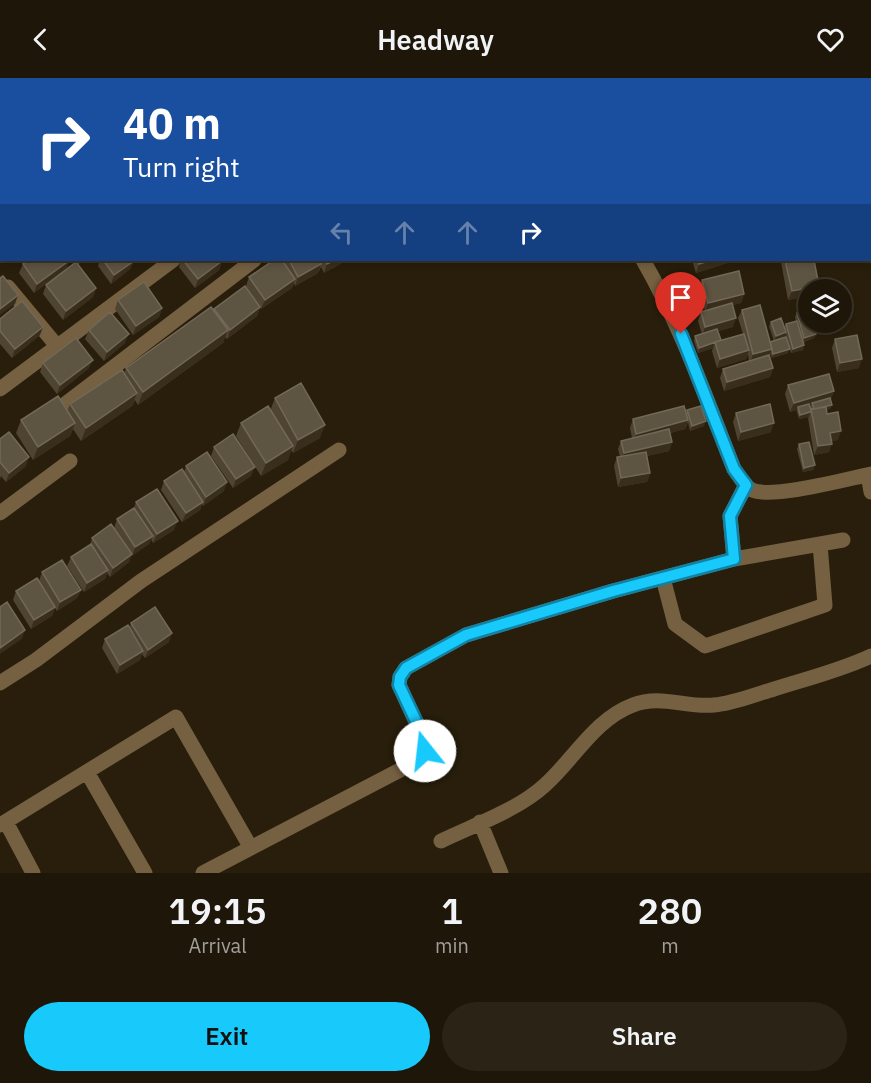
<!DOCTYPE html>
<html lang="en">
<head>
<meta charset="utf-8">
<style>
	body { margin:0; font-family:"IBM Plex Sans",sans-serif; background:#2b2316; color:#f1f3f6; height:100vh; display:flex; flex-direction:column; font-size:22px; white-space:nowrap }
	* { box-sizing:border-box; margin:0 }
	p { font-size:20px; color:#a19f9c }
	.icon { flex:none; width:33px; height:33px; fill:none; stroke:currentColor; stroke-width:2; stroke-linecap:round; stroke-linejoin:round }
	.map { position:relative; height:795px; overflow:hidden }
	.panel { display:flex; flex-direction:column; background:#1e1608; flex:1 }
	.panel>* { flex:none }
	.hud { position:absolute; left:0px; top:0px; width:872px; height:183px; box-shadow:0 3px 9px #0003,0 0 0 2px #3c3529; background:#1a4fa0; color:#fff; overflow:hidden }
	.buttons { position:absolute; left:798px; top:201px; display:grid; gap:12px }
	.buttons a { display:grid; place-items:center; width:54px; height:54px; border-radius:50%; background:#1e1608; box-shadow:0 3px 9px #0003,0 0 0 2px #3c3529; font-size:30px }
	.pin { position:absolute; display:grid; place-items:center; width:51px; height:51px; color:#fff; margin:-62px -26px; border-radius:50% 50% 50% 0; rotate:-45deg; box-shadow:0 0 6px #0007 }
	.pin .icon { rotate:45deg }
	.me { position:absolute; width:66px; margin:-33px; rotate:344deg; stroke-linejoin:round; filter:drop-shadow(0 0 4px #0008) }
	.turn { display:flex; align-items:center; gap:21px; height:126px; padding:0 24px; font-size:27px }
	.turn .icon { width:78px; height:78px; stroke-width:2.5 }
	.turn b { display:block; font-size:42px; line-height:51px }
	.lanes { display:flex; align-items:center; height:57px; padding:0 24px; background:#0003; justify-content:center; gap:30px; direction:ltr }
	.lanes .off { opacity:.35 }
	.eta { display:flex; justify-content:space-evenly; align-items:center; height:102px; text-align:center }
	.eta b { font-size:36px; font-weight:600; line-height:42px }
	.action { display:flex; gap:12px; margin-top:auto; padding:12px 24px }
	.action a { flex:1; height:69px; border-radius:36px; background:#18cafc; color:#111; font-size:24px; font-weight:600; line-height:69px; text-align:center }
	.action a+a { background:#2b2316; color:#f1f3f6 }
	header { display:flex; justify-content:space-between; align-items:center; height:78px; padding:0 24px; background:#1e1608; font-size:27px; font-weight:600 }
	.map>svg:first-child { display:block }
</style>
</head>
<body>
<header><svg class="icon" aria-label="back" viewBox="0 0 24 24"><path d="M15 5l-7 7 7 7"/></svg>Headway<svg class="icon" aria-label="heart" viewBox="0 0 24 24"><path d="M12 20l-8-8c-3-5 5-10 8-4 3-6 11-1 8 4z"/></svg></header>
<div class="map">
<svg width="871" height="795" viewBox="0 0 871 795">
	<rect width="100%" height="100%" fill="#281e0b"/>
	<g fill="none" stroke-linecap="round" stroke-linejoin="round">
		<path stroke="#756041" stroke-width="15" d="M426 0V2
			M755 0 758 2
			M586 2 587 0
			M769 2 772 0
			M643 182C681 248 706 320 734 391 739 398 744 408 752 412 772 421 847 401 871 396
			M8 209 57 268
			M0 311 173 182
			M64 327 254 182
			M868 397 871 414
			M0 435 70 383
			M734 481 730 438 746 407
			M663 500 675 546 705 568 825 527 820 466
			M0 605 36 582 141 503 339 372
			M87 694 145 795
			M6 744 33 795
			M480 744 501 795
			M0 747 176 639 251 770
			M441 763C474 747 518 732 545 707 574 681 595 641 633 627 660 616 687 630 714 627 734 625 753 617 771 612 805 601 839 593 871 578
			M203 795 421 681 426 666 399 607 400 599 406 590 466 557 613 513 734 481 843 462"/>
	</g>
	<path fill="#4f4431" d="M598 0H624L623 2H597Z
		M73 182H85L78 187 96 210 93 219 63 242 43 216 46 207 76 185Z
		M100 182H133L134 183 130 191 111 206 98 188Z
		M181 182H221L222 183 219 192 195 210 179 189Z
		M283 182H345L344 184 324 195 321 189 318 195 295 208 294 205 292 210 261 231 260 229 257 238 227 261 225 259 223 265 138 327 135 322 132 328 81 363 73 351 70 358 33 382 16 355 21 342 67 333 70 326 124 295 126 290 214 233V231L254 220 246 208 249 199Z
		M692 182H737L696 195Z
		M781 182H814L819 208 817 212H808V218L788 222 781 184Z
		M23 186 67 190 34 215 19 195Z
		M702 202 744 216 741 225 732 227 733 249 718 253 721 262 743 256 738 240 742 232 770 264 788 275 772 280 770 275 769 278 773 290 770 299 724 313 720 300 723 291 749 283 748 276 746 281 717 290 712 273 713 270 698 275 694 263 695 258 702 256 698 243 701 234 705 233 699 210Z
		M118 222 162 230 159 239 133 257 115 231Z
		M797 235 816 256 814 260 804 264 803 272 791 275 786 256 785 259 774 263 769 248 771 244 784 249 786 246 796 243 795 239Z
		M0 241 40 257 12 280 0 266Z
		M89 252 125 265 104 283 85 261Z
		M835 261 859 290 837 294 832 270Z
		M43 285 89 290 57 316 40 294Z
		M788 307 830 322 832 327 830 331 826 332 827 336 838 362 831 363 829 374 814 377 808 340 809 339 799 341 797 334V332L790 334 785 316Z
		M275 320 320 360 293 375 291 372 288 382 261 398 236 358 241 345 270 333Z
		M687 332 704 348 690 353 688 344 685 351 670 355 672 364 669 373 647 378 650 395 647 404 618 409 614 388 617 379H620L618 371 621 363 632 360 630 350 633 341 686 335Z
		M736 335 771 354 738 363 733 344Z
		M0 361 26 388 6 404 1 398 0 401Z
		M799 366 815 387 813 392 803 394 797 371Z
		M214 369 251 398 233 410 211 378Z
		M186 388 224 413 203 428 202 426 200 432 182 444 161 412 164 403 184 394Z
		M136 424 174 452 153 465 151 461 149 466 131 478 129 484 110 499 107 495 105 501 84 514 67 488 71 479 90 467 92 460 114 450 117 441 134 430Z
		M42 494 81 512 77 520 57 533 55 530 52 538 31 551 13 522 16 513 39 503Z
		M131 545 169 564 145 580 142 576 140 582 117 596 102 570 105 561 129 550Z"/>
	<path fill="#392e1b" d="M479 0H504L496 2H479Z
		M70 182 67 190 34 215 37 206Z
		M80 182H85L78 187Z
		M335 182H345L344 184 324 195 327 186Z
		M712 182H737L696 195 699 186Z
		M134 183 130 191 111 206 114 197Z
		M222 183 219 192 195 210 198 201Z
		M321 186 318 195 295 208 298 199Z
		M295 201 292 210 261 231 265 222Z
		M819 208 817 212H808V218L788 222 792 213Z
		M96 210 93 219 63 242 66 233Z
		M744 216 741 225 705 234 708 225Z
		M18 217 15 226 0 237V231Z
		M260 229 257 238 227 261 230 252Z
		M162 230 159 239 133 257 136 248Z
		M736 240 733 249 702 258 705 249Z
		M43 249 40 257 12 280 15 271Z
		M228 252 223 265 138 327 143 314Z
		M786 254 785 259 774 263 776 258Z
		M129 256 125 265 104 283 107 274Z
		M816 256 814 260 803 264 804 260Z
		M715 265 713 270 698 275 699 270Z
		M804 267 803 272 791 275 793 271Z
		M772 271 768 280 750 285 753 276Z
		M790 271 788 275 772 280 773 276Z
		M749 272 746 281 717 290 720 281Z
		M862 281 859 290 837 294 840 285Z
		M93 282 89 290 57 316 60 307Z
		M773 290 770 299 724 313 727 304Z
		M834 313 831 322 812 325 811 328 799 332 798 329 797 332 790 334 794 325Z
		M137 315 132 328 81 363 86 350Z
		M832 327 830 331 812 336 814 332Z
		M810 334 809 339 799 341 800 337Z
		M688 342 685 351 633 365 636 356Z
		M706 343 704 348 690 353 692 348Z
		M75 345 70 358 33 382 38 369Z
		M774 345 771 354 738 363 741 354Z
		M325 347 320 360 293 375 298 362Z
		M841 353 838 362 827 364 830 355Z
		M672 364 669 373 621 384 624 375Z
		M832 366 829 374 814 377 818 368Z
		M293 368 288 382 261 398 266 385Z
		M29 379 26 388 6 404 9 395Z
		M815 387 813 392 803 394 804 390Z
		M255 389 251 398 233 410 236 401Z
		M650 395 647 404 618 409 621 400Z
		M227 404 224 413 203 428 206 419Z
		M203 424 200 432 182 444 186 435Z
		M178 443 174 452 153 465 157 456Z
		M153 458 149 466 132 478 135 469Z
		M132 476 129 484 110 499 113 490Z
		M108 492 105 501 84 514 87 505Z
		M81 512 77 520 57 533 60 524Z
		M55 529 52 538 31 551 34 542Z
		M25 552 22 561 0 576V570Z
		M172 555 169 564 145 580 148 572Z
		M143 573 140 582 117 596 120 587Z"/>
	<path fill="#5e5442" stroke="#726857" stroke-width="1.5" d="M64 0H96V2H64Z
		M339 0H358V2H334Z
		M363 0H388V2H363Z
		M394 0H415V2H394Z
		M628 0H653V2H633Z
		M655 0H665V2H654Z
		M668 0H719L718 2H668Z
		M784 0H836L837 2H785Z
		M29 182H70L37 206 23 186Z
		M103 182H133L134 183 114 197Z
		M183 182H221L222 183 198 201Z
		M274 182H282L295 201 265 222 249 199Z
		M289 182H319L321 186 298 199Z
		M325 182H335L327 186Z
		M697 182H712L699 186Z
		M785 182H814L819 208 792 213Z
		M76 184 96 210 66 233 46 207Z
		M739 193 744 216 708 225 702 202Z
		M3 198 18 217 0 231V200Z
		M144 204 162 230 136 248 118 222Z
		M245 208 260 229 230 252 214 231Z
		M22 223 43 249 15 271 0 253V241Z
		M732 225 736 240 705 249 701 234Z
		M760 227 772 271 753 276 742 232Z
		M211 229 228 252 143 314 126 290Z
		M808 231V244H812L816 256 804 260 797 235Z
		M110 234 129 256 107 274 89 252Z
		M781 240 786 254 776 258 771 244Z
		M797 243 804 267 793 271 786 246Z
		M717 251 721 262 699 270 695 258Z
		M744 256 749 272 720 281 715 264Z
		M857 257 862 281 840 285 835 261Z
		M786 259 790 271 773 276 770 264Z
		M76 260 93 282 60 307 43 285Z
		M769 277 773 290 727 304 723 291Z
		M122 292 137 315 86 350 70 326Z
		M829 296 834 313 794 325 788 307Z
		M301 305 325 347 298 362 275 320Z
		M58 318 75 345 38 369 21 342Z
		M830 320 832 327 814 331 812 325Z
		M770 326 774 345 741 354 736 335Z
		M809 326 811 332 810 334 800 337 798 329Z
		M268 328 293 368 266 385 241 345Z
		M684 328 688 342 636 356 633 341Z
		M701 328 706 343 692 348 687 332Z
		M826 329 827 336 838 334 841 353 830 355 832 366 818 368 811 331Z
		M669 351 672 364 624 375 621 363Z
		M9 354 29 379 9 395 0 384V361Z
		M233 356 255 389 236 401 214 369Z
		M809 364 815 387 804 390 799 366Z
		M207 374 227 404 206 419 186 388Z
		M646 374 650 395 621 400 617 379Z
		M182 391 203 424 186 435 164 403Z
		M157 411 178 443 157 456 136 424Z
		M134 430 153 458 135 469 117 441Z
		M111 446 132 476 113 490 92 460Z
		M91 466 108 492 87 505 71 479Z
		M62 482 81 512 60 524 42 494Z
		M37 500 55 529 34 542 16 513Z
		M7 524 25 552 0 570V529Z
		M155 529 172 555 148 572 131 545Z
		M128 547 143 573 120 587 105 561Z"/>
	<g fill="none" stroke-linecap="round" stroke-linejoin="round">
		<defs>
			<path id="route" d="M425 673 426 666 423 658 399 607 400 599 406 590 466 557 613 513 734 481 730 438 746 407 734 391 681 256"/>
		</defs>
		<use href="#route" stroke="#1083a4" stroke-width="15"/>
		<use href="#route" stroke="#18cafc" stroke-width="10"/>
	</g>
</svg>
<div class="buttons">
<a><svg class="icon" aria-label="layers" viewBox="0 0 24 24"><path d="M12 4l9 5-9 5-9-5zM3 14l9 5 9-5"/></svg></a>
</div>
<div class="pin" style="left:681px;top:256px;background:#d93025"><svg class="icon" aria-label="arrive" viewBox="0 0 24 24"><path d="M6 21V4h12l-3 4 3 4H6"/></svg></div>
<svg class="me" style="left:425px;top:673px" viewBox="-20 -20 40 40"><circle r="19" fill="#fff"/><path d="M0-13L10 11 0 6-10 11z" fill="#18cafc"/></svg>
<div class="hud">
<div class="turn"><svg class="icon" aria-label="right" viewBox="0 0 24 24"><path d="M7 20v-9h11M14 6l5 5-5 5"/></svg><div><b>40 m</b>Turn right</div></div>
<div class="lanes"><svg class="icon off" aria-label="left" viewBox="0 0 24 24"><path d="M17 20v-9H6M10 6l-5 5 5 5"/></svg><svg class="icon off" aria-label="ahead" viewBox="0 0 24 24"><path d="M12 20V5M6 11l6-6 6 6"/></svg><svg class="icon off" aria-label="ahead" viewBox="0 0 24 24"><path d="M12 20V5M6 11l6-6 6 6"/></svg><svg class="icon" aria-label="right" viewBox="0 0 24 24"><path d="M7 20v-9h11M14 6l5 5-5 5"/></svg></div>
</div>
</div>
<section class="panel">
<div class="eta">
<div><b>19:15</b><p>Arrival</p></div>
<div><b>1</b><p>min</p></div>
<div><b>280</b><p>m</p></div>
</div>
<div class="action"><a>Exit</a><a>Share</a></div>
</section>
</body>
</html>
